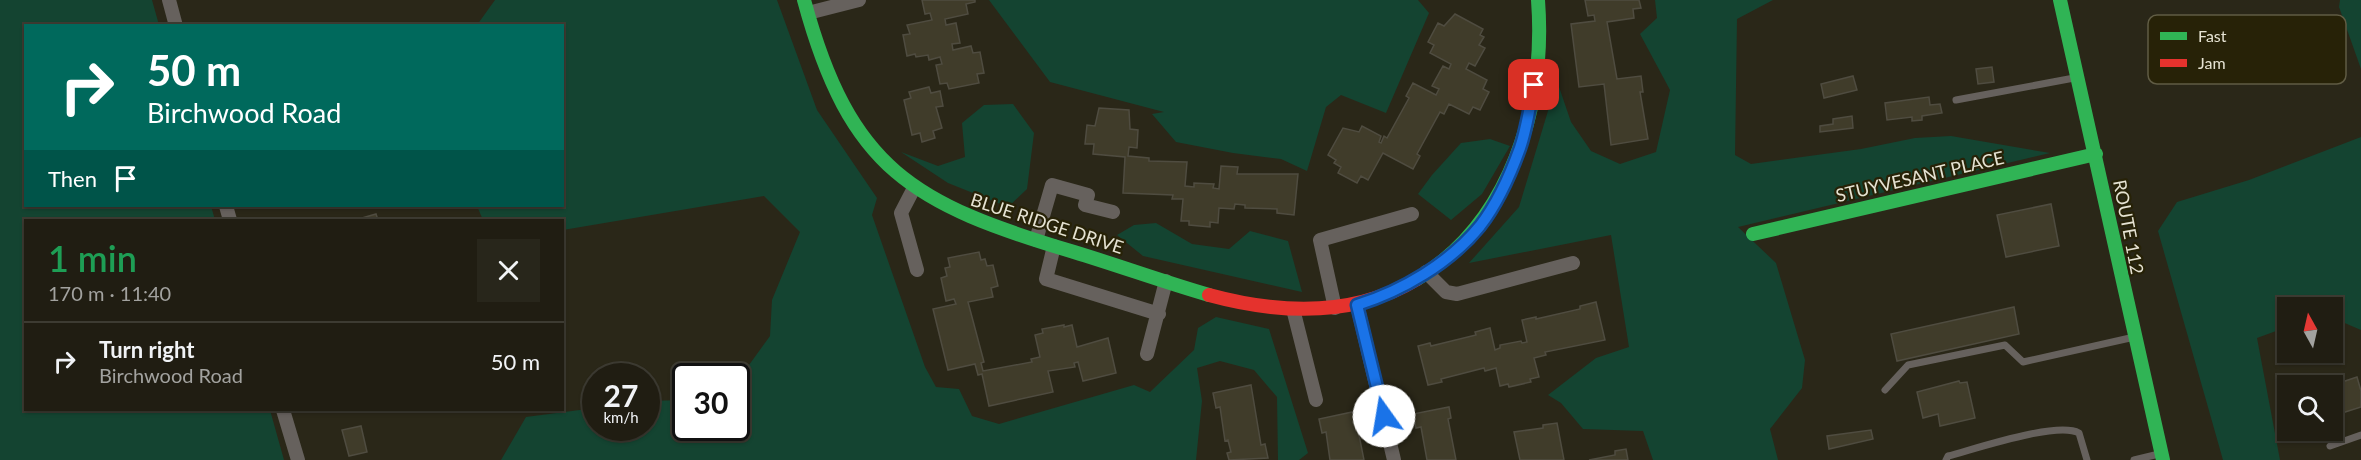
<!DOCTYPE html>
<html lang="en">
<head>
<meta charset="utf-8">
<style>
	body { margin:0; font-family:Lato,sans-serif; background:#28261b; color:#f1f3f6; height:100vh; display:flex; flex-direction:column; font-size:22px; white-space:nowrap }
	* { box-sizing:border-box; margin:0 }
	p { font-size:20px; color:#a2a29f }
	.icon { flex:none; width:33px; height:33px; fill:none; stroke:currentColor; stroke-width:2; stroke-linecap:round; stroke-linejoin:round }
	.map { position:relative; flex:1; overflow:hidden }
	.drawer { position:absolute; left:24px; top:219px; width:540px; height:192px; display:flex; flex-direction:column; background:#201d12; border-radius:0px; box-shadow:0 2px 4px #0004,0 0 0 2px #3d3b32 }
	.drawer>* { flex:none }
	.top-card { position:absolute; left:24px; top:24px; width:540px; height:183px; border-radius:0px; box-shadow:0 2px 4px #0004,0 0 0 2px #3d3b32; background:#00695c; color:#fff; overflow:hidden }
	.needle { width:39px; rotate:352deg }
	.controls { position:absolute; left:2277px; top:297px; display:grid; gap:12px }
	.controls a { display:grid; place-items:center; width:66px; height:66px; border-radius:0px; background:#201d12; box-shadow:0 2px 4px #0004,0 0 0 2px #3d3b32; font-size:30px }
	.speed { position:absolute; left:582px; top:363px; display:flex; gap:12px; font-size:30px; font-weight:700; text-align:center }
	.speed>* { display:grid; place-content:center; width:78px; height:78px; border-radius:50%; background:#201d12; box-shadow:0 2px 4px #0004,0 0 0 2px #3d3b32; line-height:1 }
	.speed small { font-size:15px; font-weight:400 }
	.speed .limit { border:3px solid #111; border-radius:9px; background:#fff; color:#111 }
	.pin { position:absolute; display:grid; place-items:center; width:51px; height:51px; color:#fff; margin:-26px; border-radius:12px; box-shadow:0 3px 9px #0006 }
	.me { position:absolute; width:66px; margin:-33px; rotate:347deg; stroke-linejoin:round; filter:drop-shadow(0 0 4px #0008) }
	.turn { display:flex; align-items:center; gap:21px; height:126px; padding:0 24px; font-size:27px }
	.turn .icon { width:78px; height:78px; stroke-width:2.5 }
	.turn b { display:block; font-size:42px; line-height:51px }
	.then { display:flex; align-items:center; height:57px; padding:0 24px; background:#0003; gap:12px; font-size:22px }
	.round { display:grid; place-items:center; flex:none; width:63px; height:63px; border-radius:0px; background:#28261b }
	.head { display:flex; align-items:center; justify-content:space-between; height:102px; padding:0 24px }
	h1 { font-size:36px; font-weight:600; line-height:45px; color:#1e9e55 }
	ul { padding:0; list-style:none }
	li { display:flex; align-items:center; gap:18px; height:78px; padding:0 24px; border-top:2px solid #3d3b32 }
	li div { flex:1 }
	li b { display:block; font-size:22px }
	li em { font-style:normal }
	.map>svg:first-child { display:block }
</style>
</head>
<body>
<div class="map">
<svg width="2361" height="460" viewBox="0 0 2361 460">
	<rect width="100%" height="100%" fill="#2a2718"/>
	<path fill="#144431" d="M0 0H152L159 25 26 26V206H211L215 220H26V410H270L284 460H0Z
		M495 0H777L817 110 877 198 872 215 925 367 936 387 959 389 972 416 999 424 1134 385 1150 392 1194 350 1198 328 1216 317 1269 329 1308 453 1299 460H1278L1277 397 1254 370 1220 361 1197 368 1202 401 1196 460H501L526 417 595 408 596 428H646L647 401 685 400 686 428H736V376H729L749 365 770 336 772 300 800 232 764 196 563 230 562 220H483L477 206H562V26L477 25Z
		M989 0H1418L1429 13 1386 113 1341 95 1326 107 1307 171 1281 159 1233 153 1176 142 1152 114 1164 112 1050 82Z
		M1655 0H1773L1737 19 1735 155 1751 164 1861 149 1915 138 1951 136 2050 153 1738 227 1776 263 1805 360 1802 388 1770 429 1778 460H1653L1643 431 1583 429 1561 403 1548 395 1596 358 1629 347 1611 235 1469 263 1519 207 1557 81 1571 122 1591 151 1620 164 1656 152 1670 90 1640 34 1657 18Z
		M2340 0H2361V69L2339 7Z
		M1013 104 1034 133 1027 189 1008 207 948 183 901 152 938 166 965 157 962 123 984 105Z
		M2361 137V330L2333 318 2332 308H2288L2287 327 2257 338 2280 460H2223L2158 231 2177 202 2249 180Z
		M1490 139 1510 146 1482 194 1451 220 1418 194 1432 175 1461 143Z
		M1156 223 1192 244 1229 249 1250 231 1288 241 1302 292 1143 256 1117 235 1134 225Z"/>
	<path fill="#403c2a" stroke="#4f4c40" stroke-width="1.5" d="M922 0H975V2L966 4 968 14 945 19 946 25 956 23 960 43 952 44 953 50 971 46 973 53 980 52 984 73 977 74 979 83 949 89 947 83 940 84 936 65 942 64 940 57 929 60 928 55 916 57 915 54 907 56 903 35 910 34 907 25 932 20 930 13 925 14Z
		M1585 0H1639L1641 8 1633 9 1634 18 1607 22 1617 79 1641 76 1643 92H1640L1648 139 1611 145 1604 84 1579 87 1571 24 1595 21 1594 15 1588 16Z
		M1455 14 1483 29 1480 35 1484 37 1479 45 1485 48 1475 66 1469 63 1466 69 1487 80 1483 89 1489 92 1480 110 1473 107 1469 114 1449 104 1444 114 1440 112 1417 154 1420 156 1413 169 1383 153 1368 180 1361 176 1357 183 1338 173 1341 167 1334 163 1336 160 1328 155 1343 128 1359 132 1362 126 1381 136 1379 142 1381 143 1384 136 1387 138 1409 98 1406 96 1413 83 1436 95 1439 89 1432 86 1443 66 1449 69 1451 64 1430 53 1434 45 1428 42 1438 23 1444 26Z
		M1992 67 1994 82 1978 84 1976 69Z
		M1853 76 1857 90 1824 98 1821 84Z
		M929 87 931 93 940 91 943 106 936 107 942 128 933 131 935 138 922 142 920 133 912 135 904 100 911 98 909 92Z
		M1929 97 1930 105 1940 104 1942 113 1922 116V120L1912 121V117L1887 120 1885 103Z
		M1099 108 1129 110 1130 129 1138 130 1137 148 1129 147 1128 156 1149 158V161L1187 162 1185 186 1194 187V183L1214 184 1213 188 1219 189 1221 166 1238 167 1237 174H1298L1294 215 1277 213V209L1245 208V205L1235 204 1234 209 1219 208 1218 223 1210 222V227L1189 225V221H1181L1183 199H1172L1173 195 1123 193 1125 157 1093 154 1094 144H1085L1087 125 1095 126Z
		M1852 116 1853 128 1820 132V126L1833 124V119Z
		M2051 204 2059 246 2006 257 1997 215Z
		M376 214 378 220H355Z
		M979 252 981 260 985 259 987 266 993 265 998 286 991 288 993 297 968 302 984 362 981 363 983 371 1032 362 1031 359 1040 357 1035 335 1043 333 1042 329 1064 325V327L1072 325 1077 347 1108 338 1116 373 1083 381 1078 362 1074 363 1075 367 1048 371 1053 392 989 406 982 374 978 375 975 364 948 370 933 309 956 304 954 299 946 301 941 278 947 276 945 268 950 267 948 258Z
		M1596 302 1605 340 1545 352 1546 355 1534 358 1539 377 1530 379 1531 382 1509 387 1508 384 1500 386 1496 368 1485 371 1484 368 1441 379 1442 382 1428 385 1418 346 1430 343 1431 346 1476 335 1475 332 1490 328 1495 350 1500 348V345L1521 341 1522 343 1527 342 1522 320 1536 317V319L1580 309V306Z
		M2014 307 2019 334 1897 361 1891 334Z
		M2357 377 2361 391V407L2342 413 2333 385Z
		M1959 381 1960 383 1967 382 1975 418 1940 426 1938 414 1923 418 1917 392Z
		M1251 385 1261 445 1265 444 1268 458 1229 460 1227 453 1231 452 1228 440 1225 441 1220 407 1216 408 1213 393Z
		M1449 407 1451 418 1448 419 1456 460H1427L1421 427 1416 428 1413 414Z
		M1357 411 1360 424 1357 425 1364 460H1330L1326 432 1322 433 1319 419Z
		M1557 423 1564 460H1520L1514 432 1543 428V425Z
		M361 426 367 452 349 456 342 430Z
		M1871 430 1873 439 1829 449 1827 436Z
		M1626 449 1628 460H1589L1615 455V451Z"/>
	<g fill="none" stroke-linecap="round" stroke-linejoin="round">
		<path stroke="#66615d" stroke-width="7" d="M1956 100 2074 78
			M1885 390 1908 365 2005 345 2023 362 2130 338
			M2330 446 2361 435
			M1946 460 1948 456C1975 449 2057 421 2079 433L2087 460
			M2134 460 2159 454"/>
		<path stroke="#66615d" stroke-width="14" d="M169 0 176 26
			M808 13 859 0
			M914 188 901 213 917 270
			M226 206 230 220
			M1036 240 1052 185 1088 195 1085 205 1113 212
			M1054 246 1046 279 1159 314
			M1426 272 1446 292 1457 294 1573 263
			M1357 305 1394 460
			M1335 308 1320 240 1412 214
			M1293 309 1316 400
			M1147 354 1166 281
			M283 410 298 460"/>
		<path stroke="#30b455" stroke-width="14" d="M804 0C850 170 913 204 1074 252 1120 266 1164 282 1209 295
			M2060 0 2163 460
			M1753 234 2096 154
			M1417 279C1511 222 1546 105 1538 0"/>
		<path stroke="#e5322d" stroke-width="14" d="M1209 295C1279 314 1353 318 1417 279"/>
	</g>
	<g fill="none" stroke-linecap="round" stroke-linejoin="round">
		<defs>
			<path id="route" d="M1384 416 1357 305C1402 291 1450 263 1480 226 1497 204 1511 173 1520 148 1527 128 1530 105 1534 85"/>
		</defs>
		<use href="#route" stroke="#114b97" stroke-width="15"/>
		<use href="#route" stroke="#1a73e8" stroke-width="10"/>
	</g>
	<g text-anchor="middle" stroke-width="4.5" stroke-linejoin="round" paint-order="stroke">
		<g font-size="18" fill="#e6e3d3" stroke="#272207">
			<text transform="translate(1920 177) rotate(-13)" y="6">STUYVESANT PLACE</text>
			<text transform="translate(1047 224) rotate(18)" y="6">BLUE RIDGE DRIVE</text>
			<text transform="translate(2128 227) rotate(79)" y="6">ROUTE 112</text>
		</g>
	</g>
	<rect x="2148" y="15" width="198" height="69" rx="9" fill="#272207" stroke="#605c44" stroke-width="1.5"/>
	<rect x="2160" y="32" width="27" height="8" fill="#30b455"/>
	<rect x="2160" y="59" width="27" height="8" fill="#e5322d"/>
	<g font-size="16" fill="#e6e3d3">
		<text x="2198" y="42">Fast</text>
		<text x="2198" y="69">Jam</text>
	</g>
</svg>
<div class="controls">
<a><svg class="needle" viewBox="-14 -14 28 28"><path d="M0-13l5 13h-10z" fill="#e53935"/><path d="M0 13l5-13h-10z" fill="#a2a29f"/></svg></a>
<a><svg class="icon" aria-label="search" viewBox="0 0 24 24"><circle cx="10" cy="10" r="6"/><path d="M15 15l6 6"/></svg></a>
</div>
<div class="speed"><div>27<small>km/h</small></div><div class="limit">30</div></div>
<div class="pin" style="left:1534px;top:85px;background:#d93025"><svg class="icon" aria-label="arrive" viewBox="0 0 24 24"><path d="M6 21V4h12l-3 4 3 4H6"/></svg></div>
<svg class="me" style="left:1384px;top:416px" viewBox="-20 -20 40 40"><circle r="19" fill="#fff"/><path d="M0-13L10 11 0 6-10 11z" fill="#1a73e8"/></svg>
<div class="top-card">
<div class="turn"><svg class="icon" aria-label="right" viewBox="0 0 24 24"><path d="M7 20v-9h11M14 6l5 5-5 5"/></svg><div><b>50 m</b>Birchwood Road</div></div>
<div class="then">Then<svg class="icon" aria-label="arrive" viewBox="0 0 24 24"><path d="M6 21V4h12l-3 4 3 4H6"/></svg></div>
</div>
<section class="drawer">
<div class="head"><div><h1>1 min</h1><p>170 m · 11:40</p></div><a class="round"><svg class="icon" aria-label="close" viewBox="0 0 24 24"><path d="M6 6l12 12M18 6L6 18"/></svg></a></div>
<ul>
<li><svg class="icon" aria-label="right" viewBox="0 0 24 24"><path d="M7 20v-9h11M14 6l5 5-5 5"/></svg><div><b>Turn right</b><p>Birchwood Road</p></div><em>50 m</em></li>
</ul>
</section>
</div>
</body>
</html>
